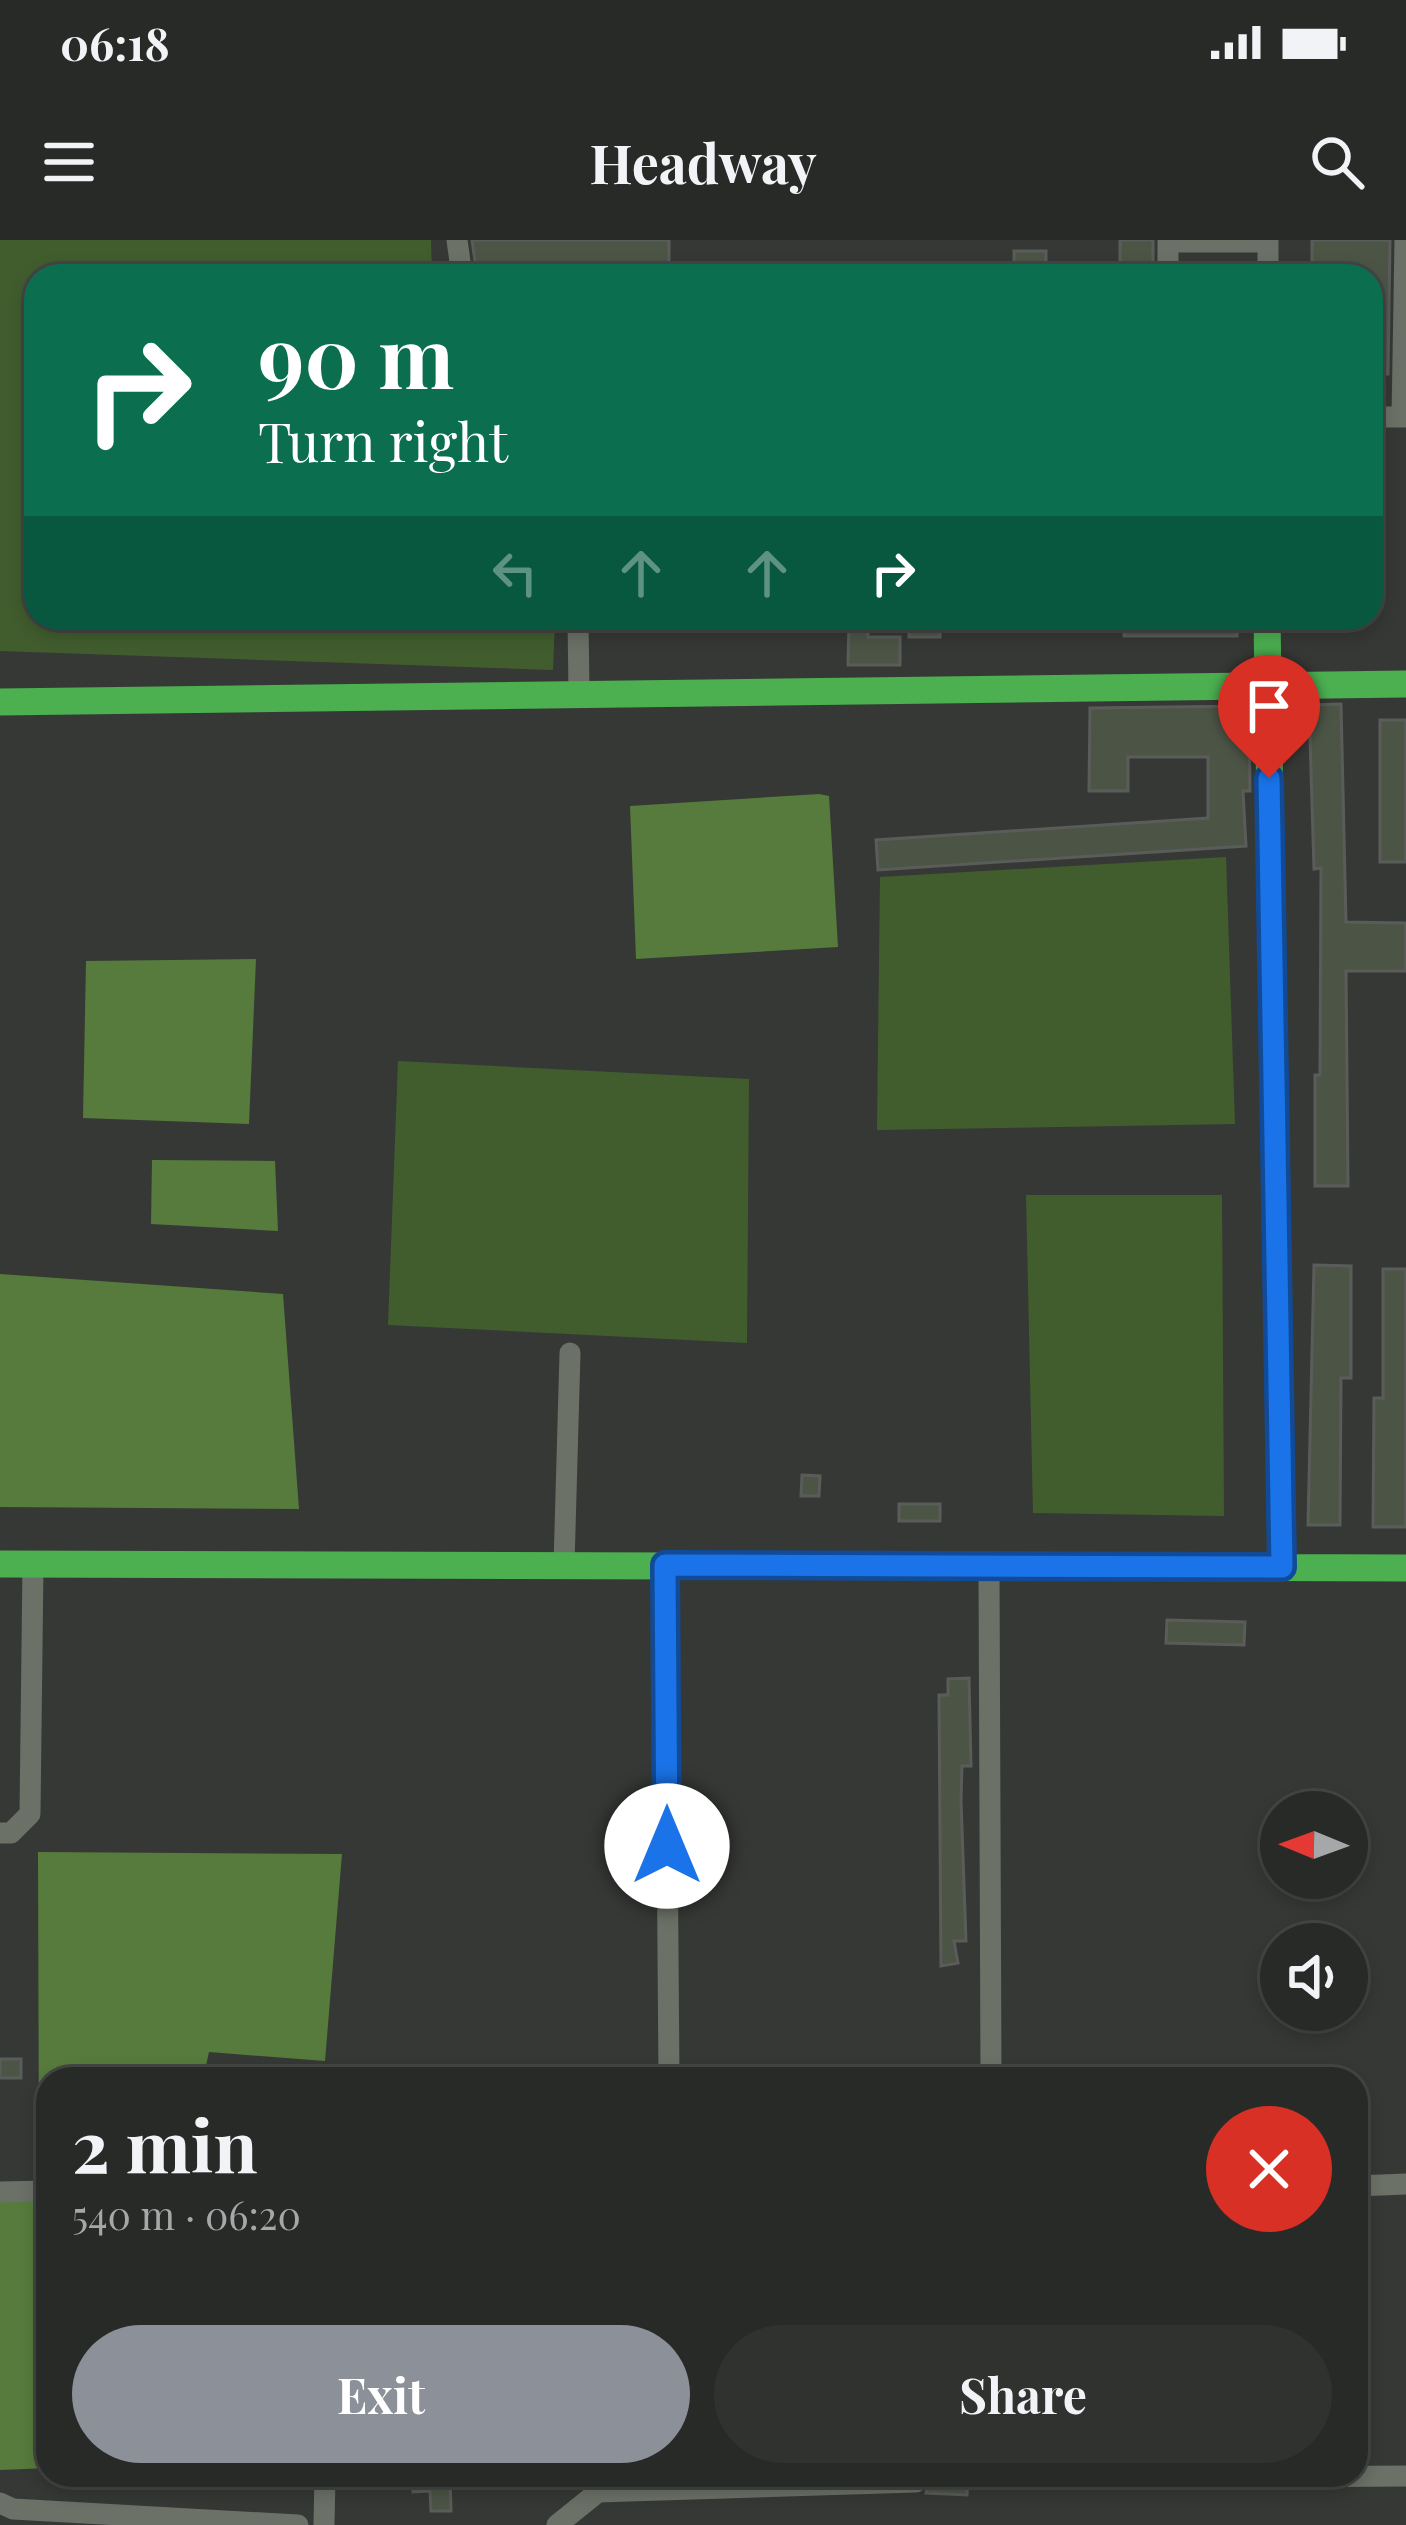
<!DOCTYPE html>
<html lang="en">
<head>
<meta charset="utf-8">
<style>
	body { margin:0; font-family:"Playfair Display",serif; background:#303230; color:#f1f3f6; height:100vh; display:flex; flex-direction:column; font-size:45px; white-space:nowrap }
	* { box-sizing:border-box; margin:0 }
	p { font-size:39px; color:#a5a7a8 }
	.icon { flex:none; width:66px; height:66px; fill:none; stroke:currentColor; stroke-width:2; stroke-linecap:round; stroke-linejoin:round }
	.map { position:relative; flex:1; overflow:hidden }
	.drawer { position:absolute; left:36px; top:1827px; width:1332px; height:420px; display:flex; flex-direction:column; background:#282a28; border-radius:36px; box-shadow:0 6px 18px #0003,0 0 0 3px #444645 }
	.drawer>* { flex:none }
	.hud { position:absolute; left:24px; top:24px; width:1359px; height:366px; border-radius:36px; box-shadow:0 6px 18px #0003,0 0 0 3px #444645; background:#0b6e4f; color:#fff; overflow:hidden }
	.needle { width:78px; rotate:271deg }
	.fabs { position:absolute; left:1260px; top:1551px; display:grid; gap:24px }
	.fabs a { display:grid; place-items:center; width:108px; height:108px; border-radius:50%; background:#282a28; box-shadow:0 6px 18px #0003,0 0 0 3px #444645; font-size:60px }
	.pin { position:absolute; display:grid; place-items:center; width:102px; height:102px; color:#fff; margin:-123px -51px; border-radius:50% 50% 50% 0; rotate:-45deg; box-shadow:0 0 12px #0007 }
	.pin .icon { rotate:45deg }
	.me { position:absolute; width:132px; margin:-66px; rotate:0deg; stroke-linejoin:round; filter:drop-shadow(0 0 9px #0008) }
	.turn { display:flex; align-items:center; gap:42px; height:252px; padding:0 36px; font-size:54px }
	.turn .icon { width:156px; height:156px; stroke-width:2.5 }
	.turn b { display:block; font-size:84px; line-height:102px }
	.lanes { display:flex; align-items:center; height:114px; padding:0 36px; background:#0003; justify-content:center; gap:60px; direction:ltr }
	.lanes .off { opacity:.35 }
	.round { display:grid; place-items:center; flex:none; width:126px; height:126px; border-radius:63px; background:#303230 }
	.summary { display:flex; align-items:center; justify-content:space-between; height:204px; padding:0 36px }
	h1 { font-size:72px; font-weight:700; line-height:90px }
	.primary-button { display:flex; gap:24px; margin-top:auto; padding:24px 36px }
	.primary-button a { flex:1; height:138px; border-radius:72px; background:#8c9099; color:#fff; font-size:48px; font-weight:700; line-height:138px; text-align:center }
	.primary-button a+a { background:#303230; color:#f1f3f6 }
	.status { display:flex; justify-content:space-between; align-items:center; height:84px; padding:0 60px; background:#282a28; direction:ltr }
	.status svg { height:33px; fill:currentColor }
	header { display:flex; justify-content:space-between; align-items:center; height:156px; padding:0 36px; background:#282a28; font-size:54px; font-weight:700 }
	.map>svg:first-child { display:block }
</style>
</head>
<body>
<div class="status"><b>06:18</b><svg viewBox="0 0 49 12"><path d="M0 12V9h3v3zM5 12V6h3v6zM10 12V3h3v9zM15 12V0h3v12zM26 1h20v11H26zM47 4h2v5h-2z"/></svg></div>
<header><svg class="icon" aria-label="menu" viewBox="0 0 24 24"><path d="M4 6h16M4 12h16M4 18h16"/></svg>Headway<svg class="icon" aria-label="search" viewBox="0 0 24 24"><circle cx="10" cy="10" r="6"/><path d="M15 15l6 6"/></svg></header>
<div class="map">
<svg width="1406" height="2285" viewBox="0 0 1406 2285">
	<rect width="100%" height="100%" fill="#363835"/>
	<path fill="#415d2e" d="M0 0H431L432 36H36V378H555L553 430 0 411Z
		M1226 617 1235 884 877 890 880 637Z
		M398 821 749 839 747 1103 388 1085Z
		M1026 955H1222L1224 1276 1033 1273Z"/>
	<path fill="#567b3c" d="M819 554 829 556 838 707 636 719 630 566Z
		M256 719 249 884 83 878 86 721Z
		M152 920 275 921 278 991 151 984Z
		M0 1034 283 1054 299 1269 0 1267Z
		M38 1612 342 1614 325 1821 209 1812 203 1839H48V1926L39 1927Z
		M48 1957V2228L0 2230V1958Z"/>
	<path fill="#4c5446" stroke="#5a5c5a" stroke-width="3" d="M472 0H669V36H477Z
		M1120 0H1153V36H1120Z
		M1312 0H1390L1388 134H1371V36H1312Z
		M1014 11H1046V36H1014Z
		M849 378H868V397H900V425H848Z
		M909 378H940V397H909Z
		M1125 378H1238L1237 396H1124Z
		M1341 464 1346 682 1406 683V731H1346L1348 946H1315V835H1320L1321 628 1314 629 1309 465Z
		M1249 466 1250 551H1243L1246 606 878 630 876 600 1208 578V517H1128V551H1089L1090 468Z
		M1380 480H1406V622H1380Z
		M1314 1025 1351 1026V1138H1341L1340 1285H1308Z
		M1383 1029H1406V1287H1373L1374 1158H1383Z
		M802 1235 820 1236 819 1256H801Z
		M899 1264H940V1281H899Z
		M1167 1380 1245 1382 1244 1405 1166 1403Z
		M969 1438 971 1526H962L961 1560 966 1701H954L958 1723 941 1726 939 1455H948V1439Z
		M0 1819H21V1838H0Z
		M412 2235H450L451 2271H431L430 2251 413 2252Z
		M931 2235H968L967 2255 926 2253Z"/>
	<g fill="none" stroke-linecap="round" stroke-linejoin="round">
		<path stroke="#6b7167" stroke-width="21" d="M457 0 462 36
			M1168 36V2H1268V36
			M1371 177H1406
			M1402 177 1405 0
			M578 378 579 454
			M564 1325 570 1113
			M665 1325 669 1839
			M989 1327 991 1839
			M0 1593H11L30 1574 33 1324
			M1356 1946 1406 1944
			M0 1952 48 1951
			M1007 2235 1014 2239 1406 2236
			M0 2263 13 2269 298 2285
			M324 2285 325 2235
			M557 2285 598 2252 916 2242V2235"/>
		<path stroke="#4caf50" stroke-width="27" d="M1267 378 1282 1327
			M0 462 1406 444
			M0 1324 1406 1328"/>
	</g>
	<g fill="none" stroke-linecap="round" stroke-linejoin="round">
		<defs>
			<path id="route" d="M667 1606 665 1325 1282 1327 1269 538"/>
		</defs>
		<use href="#route" stroke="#114b97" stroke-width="30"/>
		<use href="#route" stroke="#1a73e8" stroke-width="21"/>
	</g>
</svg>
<div class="fabs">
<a><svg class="needle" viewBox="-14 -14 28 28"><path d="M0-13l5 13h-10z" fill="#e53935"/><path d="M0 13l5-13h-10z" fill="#a5a7a8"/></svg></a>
<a><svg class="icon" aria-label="sound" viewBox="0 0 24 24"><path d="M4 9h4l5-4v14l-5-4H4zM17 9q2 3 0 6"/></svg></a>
</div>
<div class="pin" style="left:1269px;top:538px;background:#d93025"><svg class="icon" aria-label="arrive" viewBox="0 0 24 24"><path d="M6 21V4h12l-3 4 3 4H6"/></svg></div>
<svg class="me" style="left:667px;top:1606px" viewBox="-20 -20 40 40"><circle r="19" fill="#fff"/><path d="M0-13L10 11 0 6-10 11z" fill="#1a73e8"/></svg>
<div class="hud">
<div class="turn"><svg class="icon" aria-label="right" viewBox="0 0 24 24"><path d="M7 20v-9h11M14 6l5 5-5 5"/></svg><div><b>90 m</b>Turn right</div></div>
<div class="lanes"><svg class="icon off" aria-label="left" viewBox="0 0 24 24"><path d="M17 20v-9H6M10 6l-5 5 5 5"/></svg><svg class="icon off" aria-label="ahead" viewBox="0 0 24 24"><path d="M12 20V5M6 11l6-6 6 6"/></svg><svg class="icon off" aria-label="ahead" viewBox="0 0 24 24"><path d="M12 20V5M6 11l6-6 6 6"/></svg><svg class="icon" aria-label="right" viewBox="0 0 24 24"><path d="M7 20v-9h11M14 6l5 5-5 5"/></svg></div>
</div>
<section class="drawer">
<div class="summary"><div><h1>2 min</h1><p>540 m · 06:20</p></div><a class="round" style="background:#d93025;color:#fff"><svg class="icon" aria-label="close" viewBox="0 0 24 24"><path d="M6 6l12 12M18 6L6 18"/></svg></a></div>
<div class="primary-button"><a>Exit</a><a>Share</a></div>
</section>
</div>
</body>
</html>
